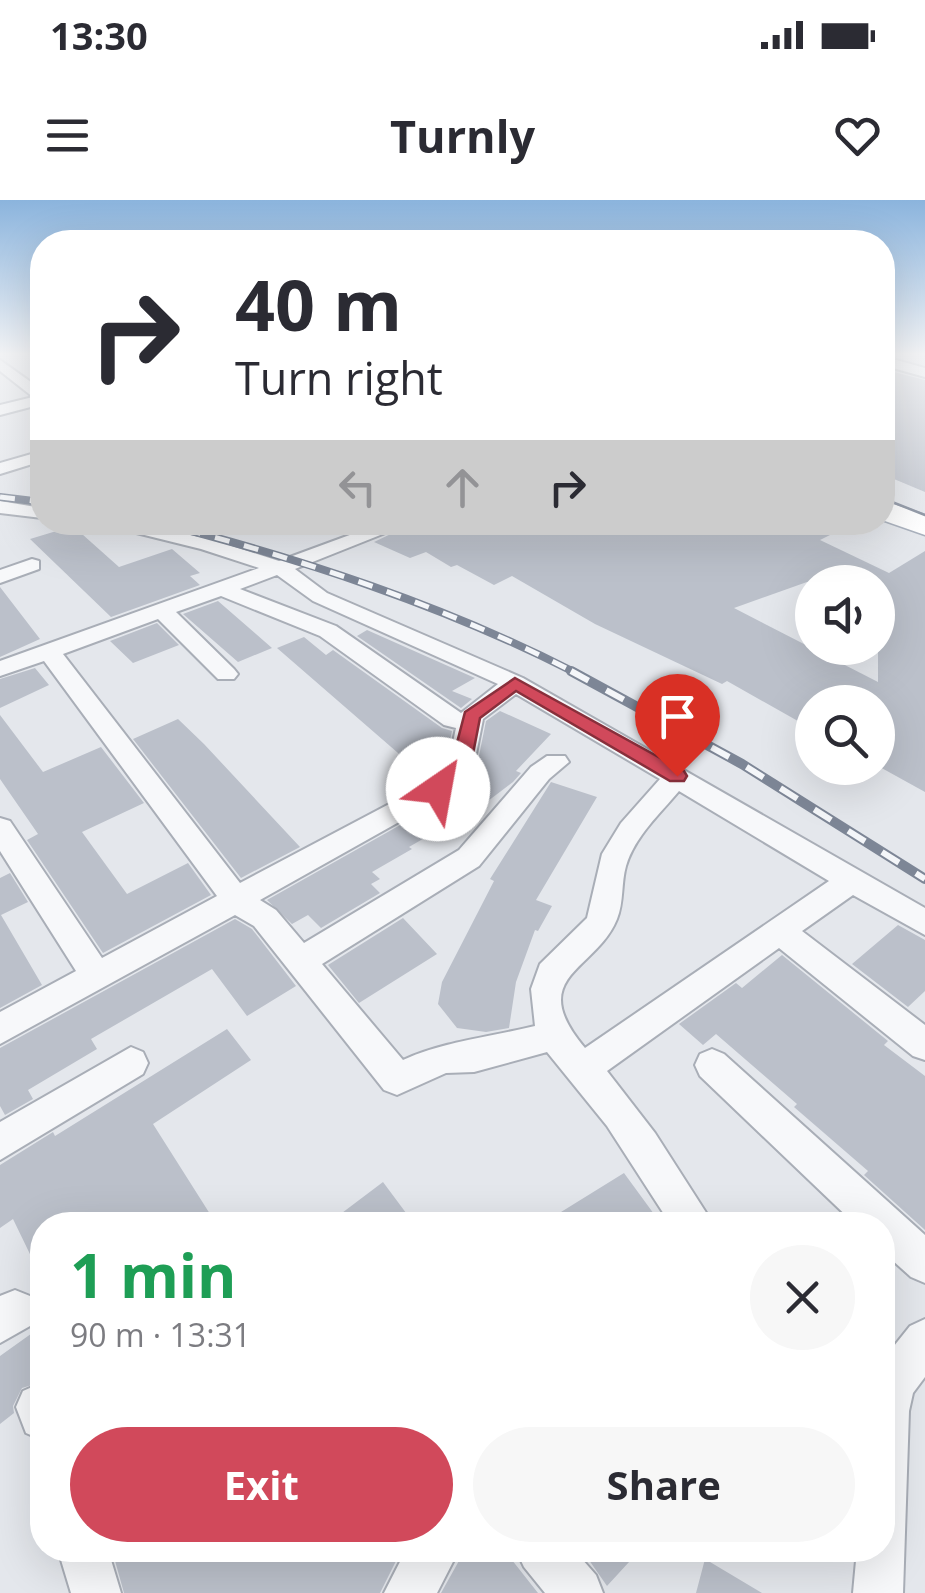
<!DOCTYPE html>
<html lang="en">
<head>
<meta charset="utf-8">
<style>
	body { margin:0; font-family:"Open Sans",sans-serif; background:#f7f7f7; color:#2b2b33; height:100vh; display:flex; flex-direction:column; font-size:38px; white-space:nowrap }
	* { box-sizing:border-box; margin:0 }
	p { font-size:32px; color:#7c7c81 }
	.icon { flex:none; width:55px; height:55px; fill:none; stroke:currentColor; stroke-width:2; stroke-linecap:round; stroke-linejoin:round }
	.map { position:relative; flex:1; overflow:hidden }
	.drawer { position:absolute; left:30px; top:1012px; width:865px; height:350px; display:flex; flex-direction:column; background:#fff; border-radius:40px; box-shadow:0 10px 40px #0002 }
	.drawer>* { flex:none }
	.banner { position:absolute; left:30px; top:30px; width:865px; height:305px; border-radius:40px; box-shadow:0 10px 40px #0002; background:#fff; color:#2b2b33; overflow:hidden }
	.fabs { position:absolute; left:795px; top:365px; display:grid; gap:20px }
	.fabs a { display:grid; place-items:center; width:100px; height:100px; border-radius:50%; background:#fff; box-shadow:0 10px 40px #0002; font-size:50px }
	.pin { position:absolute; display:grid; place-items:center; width:85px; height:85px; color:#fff; margin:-102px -42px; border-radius:50% 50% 50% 0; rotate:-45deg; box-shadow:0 0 10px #0007 }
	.pin .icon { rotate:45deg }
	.me { position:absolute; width:110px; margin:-55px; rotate:33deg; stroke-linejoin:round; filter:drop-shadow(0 0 8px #0008) }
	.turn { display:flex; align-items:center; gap:35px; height:210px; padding:0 40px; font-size:45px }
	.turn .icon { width:130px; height:130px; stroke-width:2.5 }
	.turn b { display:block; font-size:70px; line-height:85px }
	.lanes { display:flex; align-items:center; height:95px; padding:0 40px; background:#0003; justify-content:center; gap:50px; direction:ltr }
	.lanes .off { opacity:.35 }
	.round { display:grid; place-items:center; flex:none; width:105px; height:105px; border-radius:52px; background:#f7f7f7 }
	.head { display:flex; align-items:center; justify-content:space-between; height:170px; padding:0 40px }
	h1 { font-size:60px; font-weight:700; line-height:75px; color:#1e9e55 }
	.cta { display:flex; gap:20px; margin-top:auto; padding:20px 40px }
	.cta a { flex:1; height:115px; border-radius:60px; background:#d1495b; color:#fff; font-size:40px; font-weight:700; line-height:115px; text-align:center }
	.cta a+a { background:#f7f7f7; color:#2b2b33 }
	.status { display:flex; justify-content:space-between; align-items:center; height:70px; padding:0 50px; background:#fff; direction:ltr }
	.status svg { height:28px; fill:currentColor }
	header { display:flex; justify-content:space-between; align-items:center; height:130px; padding:0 40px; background:#fff; font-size:45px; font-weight:700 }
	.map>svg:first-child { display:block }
</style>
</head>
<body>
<div class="status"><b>13:30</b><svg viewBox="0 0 49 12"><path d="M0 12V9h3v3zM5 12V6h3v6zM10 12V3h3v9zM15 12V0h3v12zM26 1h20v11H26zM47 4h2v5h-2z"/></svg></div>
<header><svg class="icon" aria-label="menu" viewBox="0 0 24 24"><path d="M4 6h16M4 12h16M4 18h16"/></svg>Turnly<svg class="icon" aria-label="heart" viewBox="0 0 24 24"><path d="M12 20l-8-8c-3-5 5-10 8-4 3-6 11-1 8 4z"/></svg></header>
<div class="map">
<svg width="925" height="1393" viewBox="0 0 925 1393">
	<rect width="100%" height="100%" fill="#e4e7ec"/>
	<path fill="#bbc0ca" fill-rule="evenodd" d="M882 169 925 180V292L882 274Z
		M416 322H856L820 340 889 373 925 351V592L878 566V502H812V529L727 481 722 484 595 424 512 376 494 385 457 365 451 367 426 352 410 358 374 342ZM807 382H878V482L734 408Z
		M73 326 119 367 172 349 200 373 190 376 200 385 111 417 30 339Z
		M0 387 40 439 0 457Z
		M218 401 272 448 238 462 183 414Z
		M157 423 179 445 133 463 110 441Z
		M367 430 475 478 452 491 472 499 461 508 357 436Z
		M304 437 326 455 333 450 442 528 452 531 446 559 428 579 277 448Z
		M35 468 49 485 0 508V479Z
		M500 511 551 534 516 571 521 573 513 582 467 617 464 615 409 647 412 649 372 672 380 679 371 684 380 693 321 728 308 715 292 724 267 700 450 597 477 566 486 521Z
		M0 515 43 572 101 547 144 603 82 632 127 694 188 663 211 695 103 753 27 640 38 634 0 579Z
		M178 519 204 544 300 647 241 678 133 539Z
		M551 582 597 597 536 700 552 706 538 731 535 730 516 782 509 828 486 832 457 828 438 804 442 782 494 681 490 679Z
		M10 673 28 702 1 715 42 785 0 808V678Z
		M403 718 437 754 359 803 328 765Z
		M235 719 252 729 296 786 247 816 212 769 91 839 97 849 28 890 33 899 5 915 0 906V848Z
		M898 725 925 740V791L908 807 852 764Z
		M782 755 888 841 884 845 925 876V1030L864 975 868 971 794 907 797 904 716 834 703 845 679 824 736 783 742 788Z
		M227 829 251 860 153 924 217 1025H42V1079L13 1019 0 1028V965L53 932 55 936Z
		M624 973 662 1025H540Z
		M383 982 415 1025H326Z
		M42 1126V1182L22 1188 13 1206 14 1213 0 1224V1156Z
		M112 1350H394L398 1357 380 1393H124Z
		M465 1350H504L538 1393H441Z
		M582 1350H640L607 1386Z
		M705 1359 762 1393H696Z"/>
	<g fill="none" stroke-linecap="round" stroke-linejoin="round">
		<defs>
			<path id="street" d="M882 156 925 168V177L882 165Z
				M0 160 42 190V204L0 215V205L33 197 0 171Z
				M42 251V261L0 274V263Z
				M0 301 42 308V318L0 313Z
				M92 322H131L213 340 279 361 385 322H413L295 369 327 393 523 478 925 708V735L853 695 802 731 925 825V860L913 856 779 748 607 871 655 933 714 1025H671L607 926 547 852 474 872 446 873 397 895 384 890 254 726 235 715 0 844V812L76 771 0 651V618L10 621 102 758 217 696 44 461 0 476V461L259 368 201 349ZM277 375 313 401 498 484 461 513 336 426 240 389ZM221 396 320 436 444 525 456 528 449 561 429 583 240 683 63 454 158 419 218 479H234L238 474 234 469 176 412ZM516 494 660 579 621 623 602 654 587 718 540 764 531 789 535 826C490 837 445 841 403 860L322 764 479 666 549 579 569 562 565 556H547L531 567 459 650 304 743 276 710 260 700 447 595 474 564 483 519ZM679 591 829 681 585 848C524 776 596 771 617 719 624 702 621 683 626 666 635 636 660 614 679 591Z
				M32 359 39 361V369L0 383V370Z
				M131 847 143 852 148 863 143 874 0 960V922Z
				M712 849 724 854 925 1035V1083L911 1077 882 1051V1025H856L700 876 695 865 700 854Z
				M15 1090 30 1096 36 1111 30 1126 0 1143V1096Z
				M925 1119V1177L913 1193 909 1211 903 1393H853L857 1350H882V1161L910 1126Z
				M39 1184 42 1186V1240L26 1233 16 1207 23 1191Z
				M58 1350H108L121 1393H71Z
				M406 1350H459L437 1393H384Z
				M516 1350H574L596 1375 603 1393H545L524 1367Z"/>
			<path id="primary" d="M882 300 925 315V335L882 320Z"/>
		</defs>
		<use href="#street" stroke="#a9aeb7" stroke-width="4"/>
		<use href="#primary" stroke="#a3abb8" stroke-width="3"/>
		<use href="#street" fill="#f7f8fa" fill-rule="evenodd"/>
		<use href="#primary" fill="#fff" fill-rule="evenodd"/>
		<path stroke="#7d8696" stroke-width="2.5" d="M882 298 925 315"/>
		<defs>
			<path id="rail-far1" d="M0 297 42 302
				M157 322C302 359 443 405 576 473"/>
			<path id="rail" d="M571 471 742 564 925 679"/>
		</defs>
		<use href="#rail-far1" stroke="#7d8696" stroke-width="8"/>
		<use href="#rail" stroke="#7d8696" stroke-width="10"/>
		<use href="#rail-far1" stroke="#f4f6f9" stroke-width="5" stroke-dasharray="15" stroke-linecap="butt"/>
		<use href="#rail" stroke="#f4f6f9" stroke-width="6" stroke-dasharray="20" stroke-linecap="butt"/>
	</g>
	<linearGradient id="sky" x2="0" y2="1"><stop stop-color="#8bb4dd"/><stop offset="0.44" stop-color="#f3f4f6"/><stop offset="1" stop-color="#f3f4f6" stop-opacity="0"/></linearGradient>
	<rect width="925" height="350" fill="url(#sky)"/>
	<path fill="#d1495b" stroke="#882f3b" stroke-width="2.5" d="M515 478 684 571 687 576 684 581H670L516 491 480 518 471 564 445 594H431V584L452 562 465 512Z"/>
</svg>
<div class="fabs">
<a><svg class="icon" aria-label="sound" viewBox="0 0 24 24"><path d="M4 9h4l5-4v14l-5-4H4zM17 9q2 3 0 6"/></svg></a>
<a><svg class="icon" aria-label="search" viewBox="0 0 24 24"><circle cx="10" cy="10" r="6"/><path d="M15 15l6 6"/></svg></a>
</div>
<div class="pin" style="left:677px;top:576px;background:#d93025"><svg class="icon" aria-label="arrive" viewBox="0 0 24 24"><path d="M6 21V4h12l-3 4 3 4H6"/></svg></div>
<svg class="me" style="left:438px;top:589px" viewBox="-20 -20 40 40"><circle r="19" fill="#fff"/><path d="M0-13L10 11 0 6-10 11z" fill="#d1495b"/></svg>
<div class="banner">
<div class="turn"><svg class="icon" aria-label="right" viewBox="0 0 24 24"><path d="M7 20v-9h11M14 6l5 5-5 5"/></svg><div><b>40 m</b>Turn right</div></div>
<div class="lanes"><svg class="icon off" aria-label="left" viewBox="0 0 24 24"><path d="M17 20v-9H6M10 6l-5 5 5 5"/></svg><svg class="icon off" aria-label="ahead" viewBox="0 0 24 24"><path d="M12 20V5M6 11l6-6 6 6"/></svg><svg class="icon" aria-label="right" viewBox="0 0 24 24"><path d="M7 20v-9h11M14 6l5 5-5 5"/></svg></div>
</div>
<section class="drawer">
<div class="head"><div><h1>1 min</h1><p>90 m · 13:31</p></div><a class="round"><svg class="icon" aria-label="close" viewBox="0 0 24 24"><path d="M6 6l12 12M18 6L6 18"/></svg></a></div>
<div class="cta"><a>Exit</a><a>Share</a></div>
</section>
</div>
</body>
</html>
